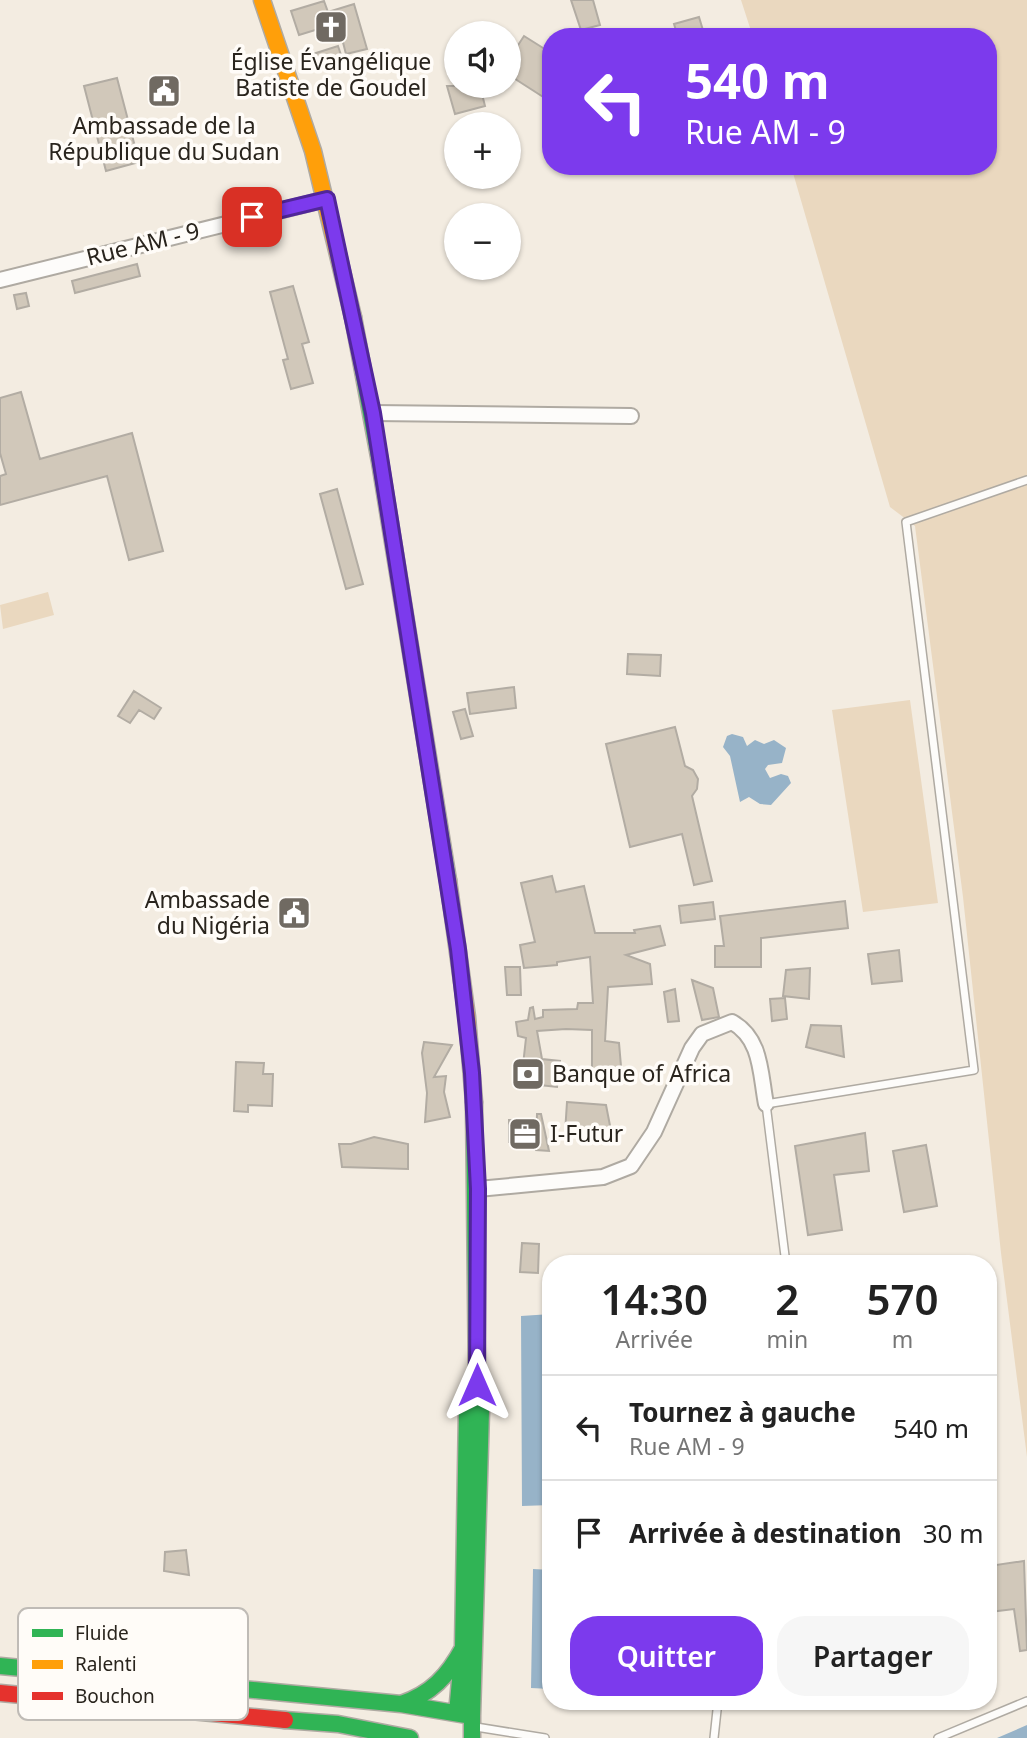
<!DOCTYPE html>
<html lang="fr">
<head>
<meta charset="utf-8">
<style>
	body { margin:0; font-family:"Noto Sans",sans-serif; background:#f6f6f6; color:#222; height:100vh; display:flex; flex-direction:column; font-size:26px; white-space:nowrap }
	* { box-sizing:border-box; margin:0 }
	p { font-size:23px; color:#767676 }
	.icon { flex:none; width:38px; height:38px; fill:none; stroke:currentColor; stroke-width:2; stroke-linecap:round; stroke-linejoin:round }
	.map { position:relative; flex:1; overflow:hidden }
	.sheet { position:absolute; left:542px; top:1255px; width:455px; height:455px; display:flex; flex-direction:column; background:#fff; border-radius:28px; box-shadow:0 2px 5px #0004 }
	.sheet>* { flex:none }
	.banner { position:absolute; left:542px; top:28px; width:455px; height:147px; border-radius:28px; box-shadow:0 2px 5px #0004; background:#7c3aed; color:#fff; overflow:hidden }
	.controls { position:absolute; left:444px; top:21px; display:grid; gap:14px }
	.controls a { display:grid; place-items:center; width:77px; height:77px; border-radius:50%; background:#fff; box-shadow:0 2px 5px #0004; font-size:35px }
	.pin { position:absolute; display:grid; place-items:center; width:60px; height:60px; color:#fff; margin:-30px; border-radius:14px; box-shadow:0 4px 10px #0006 }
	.me { position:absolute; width:77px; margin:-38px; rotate:0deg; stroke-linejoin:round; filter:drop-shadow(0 0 5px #0008) }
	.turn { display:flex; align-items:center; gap:24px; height:147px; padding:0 28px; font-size:32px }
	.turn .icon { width:91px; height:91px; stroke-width:2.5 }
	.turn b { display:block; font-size:49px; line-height:60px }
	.eta { display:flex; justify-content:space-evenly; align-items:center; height:119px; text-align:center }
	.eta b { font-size:42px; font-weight:600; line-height:49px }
	.primary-button { display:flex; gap:14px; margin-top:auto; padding:14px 28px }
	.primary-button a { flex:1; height:80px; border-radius:28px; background:#7c3aed; color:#fff; font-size:28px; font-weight:600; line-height:80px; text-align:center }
	.primary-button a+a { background:#f6f6f6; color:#222 }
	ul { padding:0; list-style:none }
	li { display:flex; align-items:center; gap:21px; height:105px; padding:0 28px; border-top:2px solid #e0e0e0 }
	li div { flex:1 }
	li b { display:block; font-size:26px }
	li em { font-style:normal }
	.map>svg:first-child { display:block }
</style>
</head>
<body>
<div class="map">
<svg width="1027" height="1738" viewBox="0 0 1027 1738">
	<rect width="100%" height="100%" fill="#f3ece1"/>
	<path fill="#ead8bf" d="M741 0H1027V1457L1001 1253 963 897 915 526 890 507 791 166H989V37H753Z
		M48 592 54 615 3 629 0 605Z
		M910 700 938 903 863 912 832 710Z"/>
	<path fill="#97b3c8" d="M732 734 743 737 747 746 755 740 764 744 774 740 786 748 782 763 768 765 765 769 770 778 781 774 788 776 791 783 771 805 760 804 749 797 740 802 730 756 723 747 727 736Z
		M551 1314V1505L522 1506 521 1316Z
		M533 1569 551 1570V1689L531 1688Z
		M1027 1725V1738H997Z"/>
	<path fill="#d1c8ba" stroke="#b2aca3" stroke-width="2" d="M571 0H593L600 25 581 30Z
		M324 1 328 12 354 4 367 49 346 54 338 23 299 35 291 11Z
		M699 17 705 37H678L674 24Z
		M524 36 551 53V102L509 75V59Z
		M338 46 342 58 317 66 313 54Z
		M117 78 139 162 106 171 84 86Z
		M447 86H480L485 106 455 114Z
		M137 264 140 276 75 293 72 281Z
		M293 286 309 342 302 344 313 383 291 389 283 360 288 359 270 292Z
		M26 293 29 306 17 309 14 295Z
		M21 392 40 459 132 433 163 551 129 560 107 476 0 505V476L6 474 0 453V398Z
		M337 489 363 584 346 589 320 494Z
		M628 654 661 655 660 676 627 674Z
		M514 687 516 708 470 714 467 693Z
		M134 691 161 708 154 719 139 710 130 723 118 716Z
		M465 709 473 736 461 739 453 712Z
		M675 727 685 766 693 770 698 779 697 789 692 796 712 881 694 885 682 834 630 847 606 744Z
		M552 876 556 892 584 886 595 933H635L634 930 660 926 665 945 626 955 650 964 652 984 608 987 605 1041 619 1043 622 1078 592 1071V1030L566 1029 537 1031 542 1059 560 1061 557 1087 521 1083 526 1038 518 1036 516 1022 528 1020 530 1008 533 1007 535 1019 543 1017V1010L577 1009 578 1003H593L590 957 557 962V965L524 968 520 945 535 942 521 883Z
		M845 901 848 928 761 938V967H715V946H724L720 916Z
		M713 902 715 919 681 923 679 906Z
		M899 950 902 981 872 984 868 954Z
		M505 967H520L521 995H507Z
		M810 968 809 999 783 996 786 970Z
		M692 980 713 988 719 1017 702 1020Z
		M675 989 679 1021 668 1022 664 992Z
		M785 998 787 1019 772 1021 770 999Z
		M811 1025 841 1026 844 1057 806 1047Z
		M424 1042 452 1045 434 1077 446 1076 444 1092 450 1117 425 1122 427 1093 422 1053Z
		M236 1062 264 1063 263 1074H273L272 1106 248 1105V1112L234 1111Z
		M567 1102 606 1105 612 1136 565 1133Z
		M537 1114H541L549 1151 536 1150Z
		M509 1120H528V1143L509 1142Z
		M865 1133 869 1171 834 1175 842 1230 808 1235 795 1146Z
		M374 1137 408 1144V1169L342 1167 339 1144H351Z
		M926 1145 937 1206 904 1212 893 1151Z
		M522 1243 539 1244 538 1273 520 1272Z
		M186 1550 189 1575 164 1571 165 1552Z
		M1024 1561 1027 1650 1020 1651 1014 1609 989 1612V1566Z"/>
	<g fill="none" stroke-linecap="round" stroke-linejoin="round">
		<defs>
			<path id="lane" d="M786 1264 766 1104 974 1070 906 522 1027 480
				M476 1727 545 1738
				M714 1738 718 1701
				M938 1738 1027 1701"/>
			<path id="street" d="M0 280 327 199
				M373 413 631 416
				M478 1189 603 1177 631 1166 654 1132 692 1048 702 1034 732 1022C762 1039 760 1073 766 1104"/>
			<path id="fast" d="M353 317 380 462 448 880
				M0 1666 401 1704 472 1716V1738
				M401 1704C431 1694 448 1676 463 1648
				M457 1713 463 1648 467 1410 476 1386
				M472 1716 481 1411 477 1385 474 1102
				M285 1720 338 1724 410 1738"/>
			<path id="slow" d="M262 0 313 151 353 317
				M448 880 467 1017 474 1102"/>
			<path id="jam" d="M0 1693 285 1720"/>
		</defs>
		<use href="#lane" stroke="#afaaa2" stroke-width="10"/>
		<use href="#street" stroke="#afaaa2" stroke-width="18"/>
		<use href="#fast" stroke="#afaaa2" stroke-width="19"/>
		<use href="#slow" stroke="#afaaa2" stroke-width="19"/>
		<use href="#jam" stroke="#afaaa2" stroke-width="19"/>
		<use href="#lane" stroke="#fdfcfa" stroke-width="7"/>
		<use href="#street" stroke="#fdfcfa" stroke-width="14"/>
		<use href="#fast" stroke="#30b455" stroke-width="16"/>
		<use href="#slow" stroke="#ff9f0a" stroke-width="16"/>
		<use href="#jam" stroke="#e5322d" stroke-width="16"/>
	</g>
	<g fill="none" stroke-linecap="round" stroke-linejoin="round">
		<defs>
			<path id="route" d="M252 217 327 199 373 413 458 949 472 1073 478 1189 477 1385"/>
		</defs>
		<use href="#route" stroke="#51269a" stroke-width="18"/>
		<use href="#route" stroke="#7c3aed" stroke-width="12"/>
	</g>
	<defs>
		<symbol id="church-square" viewBox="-11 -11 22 22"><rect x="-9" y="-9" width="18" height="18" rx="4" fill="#706a62" stroke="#fffcf8"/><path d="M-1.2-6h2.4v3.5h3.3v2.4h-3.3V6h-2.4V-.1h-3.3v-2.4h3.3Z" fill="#fff"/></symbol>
		<symbol id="civic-square" viewBox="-11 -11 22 22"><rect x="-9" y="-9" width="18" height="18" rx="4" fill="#706a62" stroke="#fffcf8"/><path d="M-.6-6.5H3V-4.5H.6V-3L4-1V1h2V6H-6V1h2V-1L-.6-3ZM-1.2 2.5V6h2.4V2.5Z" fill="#fff"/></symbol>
		<symbol id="bank-square" viewBox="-11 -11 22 22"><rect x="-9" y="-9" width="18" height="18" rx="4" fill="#706a62" stroke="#fffcf8"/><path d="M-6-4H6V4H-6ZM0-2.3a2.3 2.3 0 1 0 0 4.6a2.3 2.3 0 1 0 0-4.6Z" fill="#fff"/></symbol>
		<symbol id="office-square" viewBox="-11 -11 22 22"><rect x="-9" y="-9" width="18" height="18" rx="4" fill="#706a62" stroke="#fffcf8"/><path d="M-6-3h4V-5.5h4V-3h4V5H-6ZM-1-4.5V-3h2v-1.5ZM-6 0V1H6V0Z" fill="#fff"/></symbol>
	</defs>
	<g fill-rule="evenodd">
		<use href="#church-square" x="312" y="8" width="38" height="38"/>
		<use href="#civic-square" x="145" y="72" width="38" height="38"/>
		<use href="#civic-square" x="275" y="894" width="38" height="38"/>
		<use href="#bank-square" x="509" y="1055" width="38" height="38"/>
		<use href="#office-square" x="506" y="1115" width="38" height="38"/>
	</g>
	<g text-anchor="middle" stroke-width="7" stroke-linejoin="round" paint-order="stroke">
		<g font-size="23" fill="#29241d" stroke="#fffcf8">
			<text x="331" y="70">Église Évangélique<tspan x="331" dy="26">Batiste de Goudel</tspan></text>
			<text x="164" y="134">Ambassade de la<tspan x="164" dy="26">République du Sudan</tspan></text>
			<text x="270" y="908" text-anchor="end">Ambassade<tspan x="270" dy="26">du Nigéria</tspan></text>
			<text x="552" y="1082" text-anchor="start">Banque of Africa</text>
			<text x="550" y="1142" text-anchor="start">I-Futur</text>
		</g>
		<g font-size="23" fill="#29241d" stroke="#fffcf8">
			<text transform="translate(143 244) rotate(-14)" y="8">Rue AM - 9</text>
		</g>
	</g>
	<rect x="18" y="1608" width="230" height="112" rx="10" fill="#fffcf8" stroke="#bfbbb6" stroke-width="2"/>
	<rect x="32" y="1629" width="31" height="8" fill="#30b455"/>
	<rect x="32" y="1660" width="31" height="9" fill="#ff9f0a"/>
	<rect x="32" y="1692" width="31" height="8" fill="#e5322d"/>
	<g font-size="19" fill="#29241d">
		<text x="75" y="1640">Fluide</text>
		<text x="75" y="1671">Ralenti</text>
		<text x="75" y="1703">Bouchon</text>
	</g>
</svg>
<div class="controls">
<a><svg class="icon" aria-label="sound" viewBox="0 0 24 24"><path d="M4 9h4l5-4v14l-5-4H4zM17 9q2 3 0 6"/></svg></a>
<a>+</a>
<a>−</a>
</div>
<div class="pin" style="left:252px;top:217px;background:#d93025"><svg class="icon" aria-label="arrive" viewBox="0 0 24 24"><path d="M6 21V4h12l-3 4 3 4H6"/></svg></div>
<svg class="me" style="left:477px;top:1385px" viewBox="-20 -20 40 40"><path d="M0-17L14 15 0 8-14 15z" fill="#7c3aed" stroke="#fff" stroke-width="4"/></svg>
<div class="banner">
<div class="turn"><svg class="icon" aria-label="left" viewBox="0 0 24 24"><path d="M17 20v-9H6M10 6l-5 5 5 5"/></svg><div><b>540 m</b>Rue AM - 9</div></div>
</div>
<section class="sheet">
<div class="eta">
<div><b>14:30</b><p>Arrivée</p></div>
<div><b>2</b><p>min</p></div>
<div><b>570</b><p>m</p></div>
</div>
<ul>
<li><svg class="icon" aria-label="left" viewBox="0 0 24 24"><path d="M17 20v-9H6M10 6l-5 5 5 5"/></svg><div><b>Tournez à gauche</b><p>Rue AM - 9</p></div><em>540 m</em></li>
<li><svg class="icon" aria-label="arrive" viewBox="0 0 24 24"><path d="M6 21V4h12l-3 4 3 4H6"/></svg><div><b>Arrivée à destination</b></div><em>30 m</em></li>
</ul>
<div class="primary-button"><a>Quitter</a><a>Partager</a></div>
</section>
</div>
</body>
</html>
